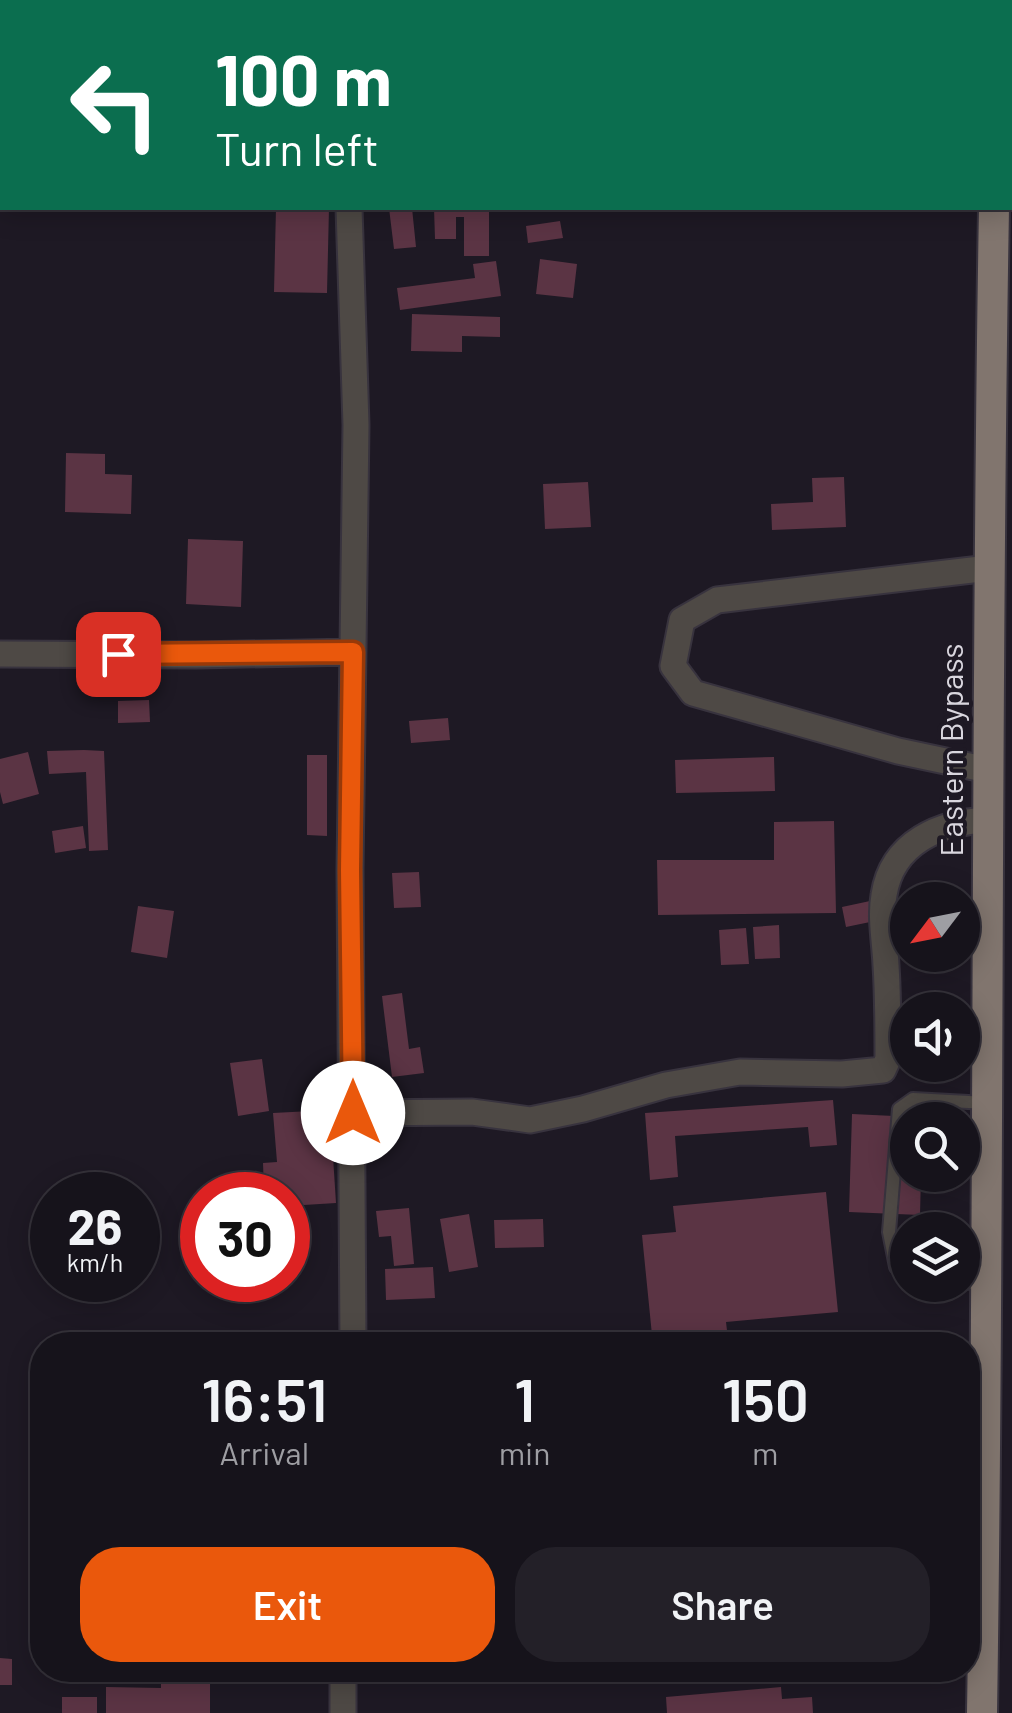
<!DOCTYPE html>
<html lang="en">
<head>
<meta charset="utf-8">
<style>
	body { margin:0; font-family:Barlow,sans-serif; background:#232028; color:#f1f3f6; height:100vh; display:flex; flex-direction:column; font-size:38px; white-space:nowrap }
	* { box-sizing:border-box; margin:0 }
	p { font-size:32px; color:#9e9ea3 }
	.icon { flex:none; width:55px; height:55px; fill:none; stroke:currentColor; stroke-width:2; stroke-linecap:round; stroke-linejoin:round }
	.map { position:relative; flex:1; overflow:hidden }
	.side { position:absolute; left:30px; top:1332px; width:950px; height:350px; display:flex; flex-direction:column; background:#16131b; border-radius:40px; box-shadow:0 5px 25px #0003,0 0 0 2px #35323a }
	.side>* { flex:none }
	.guide { position:absolute; left:0px; top:0px; width:1012px; height:210px; box-shadow:0 5px 25px #0003,0 0 0 2px #35323a; background:#0b6e4f; color:#fff; overflow:hidden }
	.needle { width:65px; rotate:238deg }
	.buttons { position:absolute; left:890px; top:882px; display:grid; gap:20px }
	.buttons a { display:grid; place-items:center; width:90px; height:90px; border-radius:50%; background:#16131b; box-shadow:0 5px 25px #0003,0 0 0 2px #35323a; font-size:50px }
	.speed { position:absolute; left:30px; top:1172px; display:flex; gap:20px; font-size:50px; font-weight:700; text-align:center }
	.speed>* { display:grid; place-content:center; width:130px; height:130px; border-radius:50%; background:#16131b; box-shadow:0 5px 25px #0003,0 0 0 2px #35323a; line-height:1 }
	.speed small { font-size:25px; font-weight:400 }
	.speed .limit { border:15px solid #d22; background:#fff; color:#111 }
	.pin { position:absolute; display:grid; place-items:center; width:85px; height:85px; color:#fff; margin:-42px; border-radius:20px; box-shadow:0 5px 15px #0006 }
	.me { position:absolute; width:110px; margin:-55px; rotate:0deg; stroke-linejoin:round; filter:drop-shadow(0 0 8px #0008) }
	.turn { display:flex; align-items:center; gap:35px; height:210px; padding:0 50px; font-size:45px }
	.turn .icon { width:130px; height:130px; stroke-width:2.5 }
	.turn b { display:block; font-size:70px; line-height:85px }
	.eta { display:flex; justify-content:space-evenly; align-items:center; height:170px; text-align:center }
	.eta b { font-size:60px; font-weight:600; line-height:70px }
	.button { display:flex; gap:20px; margin-top:auto; padding:20px 50px }
	.button a { flex:1; height:115px; border-radius:40px; background:#ea580c; color:#fff; font-size:40px; font-weight:600; line-height:115px; text-align:center }
	.button a+a { background:#232028; color:#f1f3f6 }
	.map>svg:first-child { display:block }
</style>
</head>
<body>
<div class="map">
<svg width="1012" height="1713" viewBox="0 0 1012 1713">
	<rect width="100%" height="100%" fill="#1e1924"/>
	<path fill="#5b3444" d="M276 208H329L327 293 274 292Z
		M389 208H412L416 247 394 249Z
		M434 208H489V256H464V217H456V239H435Z
		M560 221 563 238 528 243 526 226Z
		M540 259 577 264 573 298 536 294Z
		M496 261 501 296 400 310 397 288 475 278 473 264Z
		M412 314 500 317V337L462 336V352L411 351Z
		M66 453 105 454V474L132 475 131 514 65 512Z
		M844 477 846 527 772 530 771 504 813 502 812 478Z
		M588 482 591 527 545 529 543 484Z
		M188 539 243 541 241 607 186 604Z
		M149 700 150 722 118 723V701Z
		M448 718 450 740 411 743 409 721Z
		M84 750 104 751 108 850 89 851 86 772 49 774 47 751Z
		M28 752 39 794 3 804 0 792V759Z
		M307 755H327V836L307 835Z
		M774 757 775 791 676 793 675 760Z
		M834 821 836 913 658 915 657 860H774V822Z
		M83 826 86 848 55 853 52 831Z
		M419 872 421 907 394 908 392 873Z
		M870 901 875 921 846 927 842 907Z
		M138 906 174 911 167 958 131 952Z
		M779 925 780 958 755 959 753 927Z
		M746 928 749 964 721 965 719 930Z
		M402 993 409 1049 420 1047 424 1073 392 1077 382 996Z
		M262 1059 269 1111 238 1116 230 1063Z
		M833 1100 837 1145 810 1147 808 1127 675 1136 678 1177 650 1180 645 1113Z
		M330 1110 336 1203 288 1206 286 1190 264 1191 263 1163 277 1162 273 1113Z
		M852 1114 915 1117V1120H908V1175H921L920 1215 849 1212Z
		M826 1192 838 1312 726 1322 728 1339 653 1345 642 1235 676 1232 673 1206Z
		M409 1208 414 1264 394 1266 391 1236 379 1237 376 1211Z
		M469 1214 478 1267 449 1272 440 1219Z
		M543 1219 544 1247 495 1248 494 1220Z
		M433 1267 435 1298 386 1300 385 1269Z
		M227 1337V1345H166V1338Z
		M0 1658 12 1659V1685H0Z
		M98 1670H135L136 1681 99 1683Z
		M161 1670H210V1713H106V1687L161 1688Z
		M781 1687 782 1699 812 1697 813 1713H667L666 1697Z
		M62 1697H97V1713H62Z"/>
	<g fill="none" stroke-linecap="round" stroke-linejoin="round">
		<defs>
			<path id="lane" d="M908 1278 896 1267 889 1232 899 1109 913 1099 987 1103
				M962 1283 986 1282
				M567 1670 574 1673 615 1670"/>
			<path id="street" d="M354 2V0
				M349 208 356 425 350 870 353 1345
				M0 654 196 655 353 652
				M988 770 898 751 693 693 673 666 682 620 717 600 989 568
				M353 1113 472 1112 530 1120 583 1109 666 1085 740 1072 842 1074 883 1070 888 1059C888 1028 888 996 886 965 885 943 880 917 884 895 892 842 941 822 988 820
				M343 1713V1670"/>
			<path id="primary" d="M1004 2 1005 0
				M982 1713C990 1211 985 709 994 208"/>
		</defs>
		<use href="#lane" stroke="#38333e" stroke-width="16"/>
		<use href="#street" stroke="#38333e" stroke-width="29"/>
		<use href="#primary" stroke="#38333e" stroke-width="34"/>
		<use href="#lane" stroke="#4e4945" stroke-width="12"/>
		<use href="#street" stroke="#4e4945" stroke-width="25"/>
		<use href="#primary" stroke="#81756e" stroke-width="30"/>
	</g>
	<g fill="none" stroke-linecap="round" stroke-linejoin="round">
		<defs>
			<path id="route" d="M118 654 353 652 350 870 353 1113"/>
		</defs>
		<use href="#route" stroke="#983908" stroke-width="25"/>
		<use href="#route" stroke="#ea580c" stroke-width="18"/>
	</g>
	<g text-anchor="middle" stroke-width="8" stroke-linejoin="round" paint-order="stroke">
		<g font-size="32" fill="#d9d6de" stroke="#1e1924">
			<text transform="translate(952 750) rotate(-90)" y="11">Eastern Bypass</text>
		</g>
	</g>
</svg>
<div class="buttons">
<a><svg class="needle" viewBox="-14 -14 28 28"><path d="M0-13l5 13h-10z" fill="#e53935"/><path d="M0 13l5-13h-10z" fill="#9e9ea3"/></svg></a>
<a><svg class="icon" aria-label="sound" viewBox="0 0 24 24"><path d="M4 9h4l5-4v14l-5-4H4zM17 9q2 3 0 6"/></svg></a>
<a><svg class="icon" aria-label="search" viewBox="0 0 24 24"><circle cx="10" cy="10" r="6"/><path d="M15 15l6 6"/></svg></a>
<a><svg class="icon" aria-label="layers" viewBox="0 0 24 24"><path d="M12 4l9 5-9 5-9-5zM3 14l9 5 9-5"/></svg></a>
</div>
<div class="speed"><div>26<small>km/h</small></div><div class="limit">30</div></div>
<div class="pin" style="left:118px;top:654px;background:#d93025"><svg class="icon" aria-label="arrive" viewBox="0 0 24 24"><path d="M6 21V4h12l-3 4 3 4H6"/></svg></div>
<svg class="me" style="left:353px;top:1113px" viewBox="-20 -20 40 40"><circle r="19" fill="#fff"/><path d="M0-13L10 11 0 6-10 11z" fill="#ea580c"/></svg>
<div class="guide">
<div class="turn"><svg class="icon" aria-label="left" viewBox="0 0 24 24"><path d="M17 20v-9H6M10 6l-5 5 5 5"/></svg><div><b>100 m</b>Turn left</div></div>
</div>
<section class="side">
<div class="eta">
<div><b>16:51</b><p>Arrival</p></div>
<div><b>1</b><p>min</p></div>
<div><b>150</b><p>m</p></div>
</div>
<div class="button"><a>Exit</a><a>Share</a></div>
</section>
</div>
</body>
</html>
